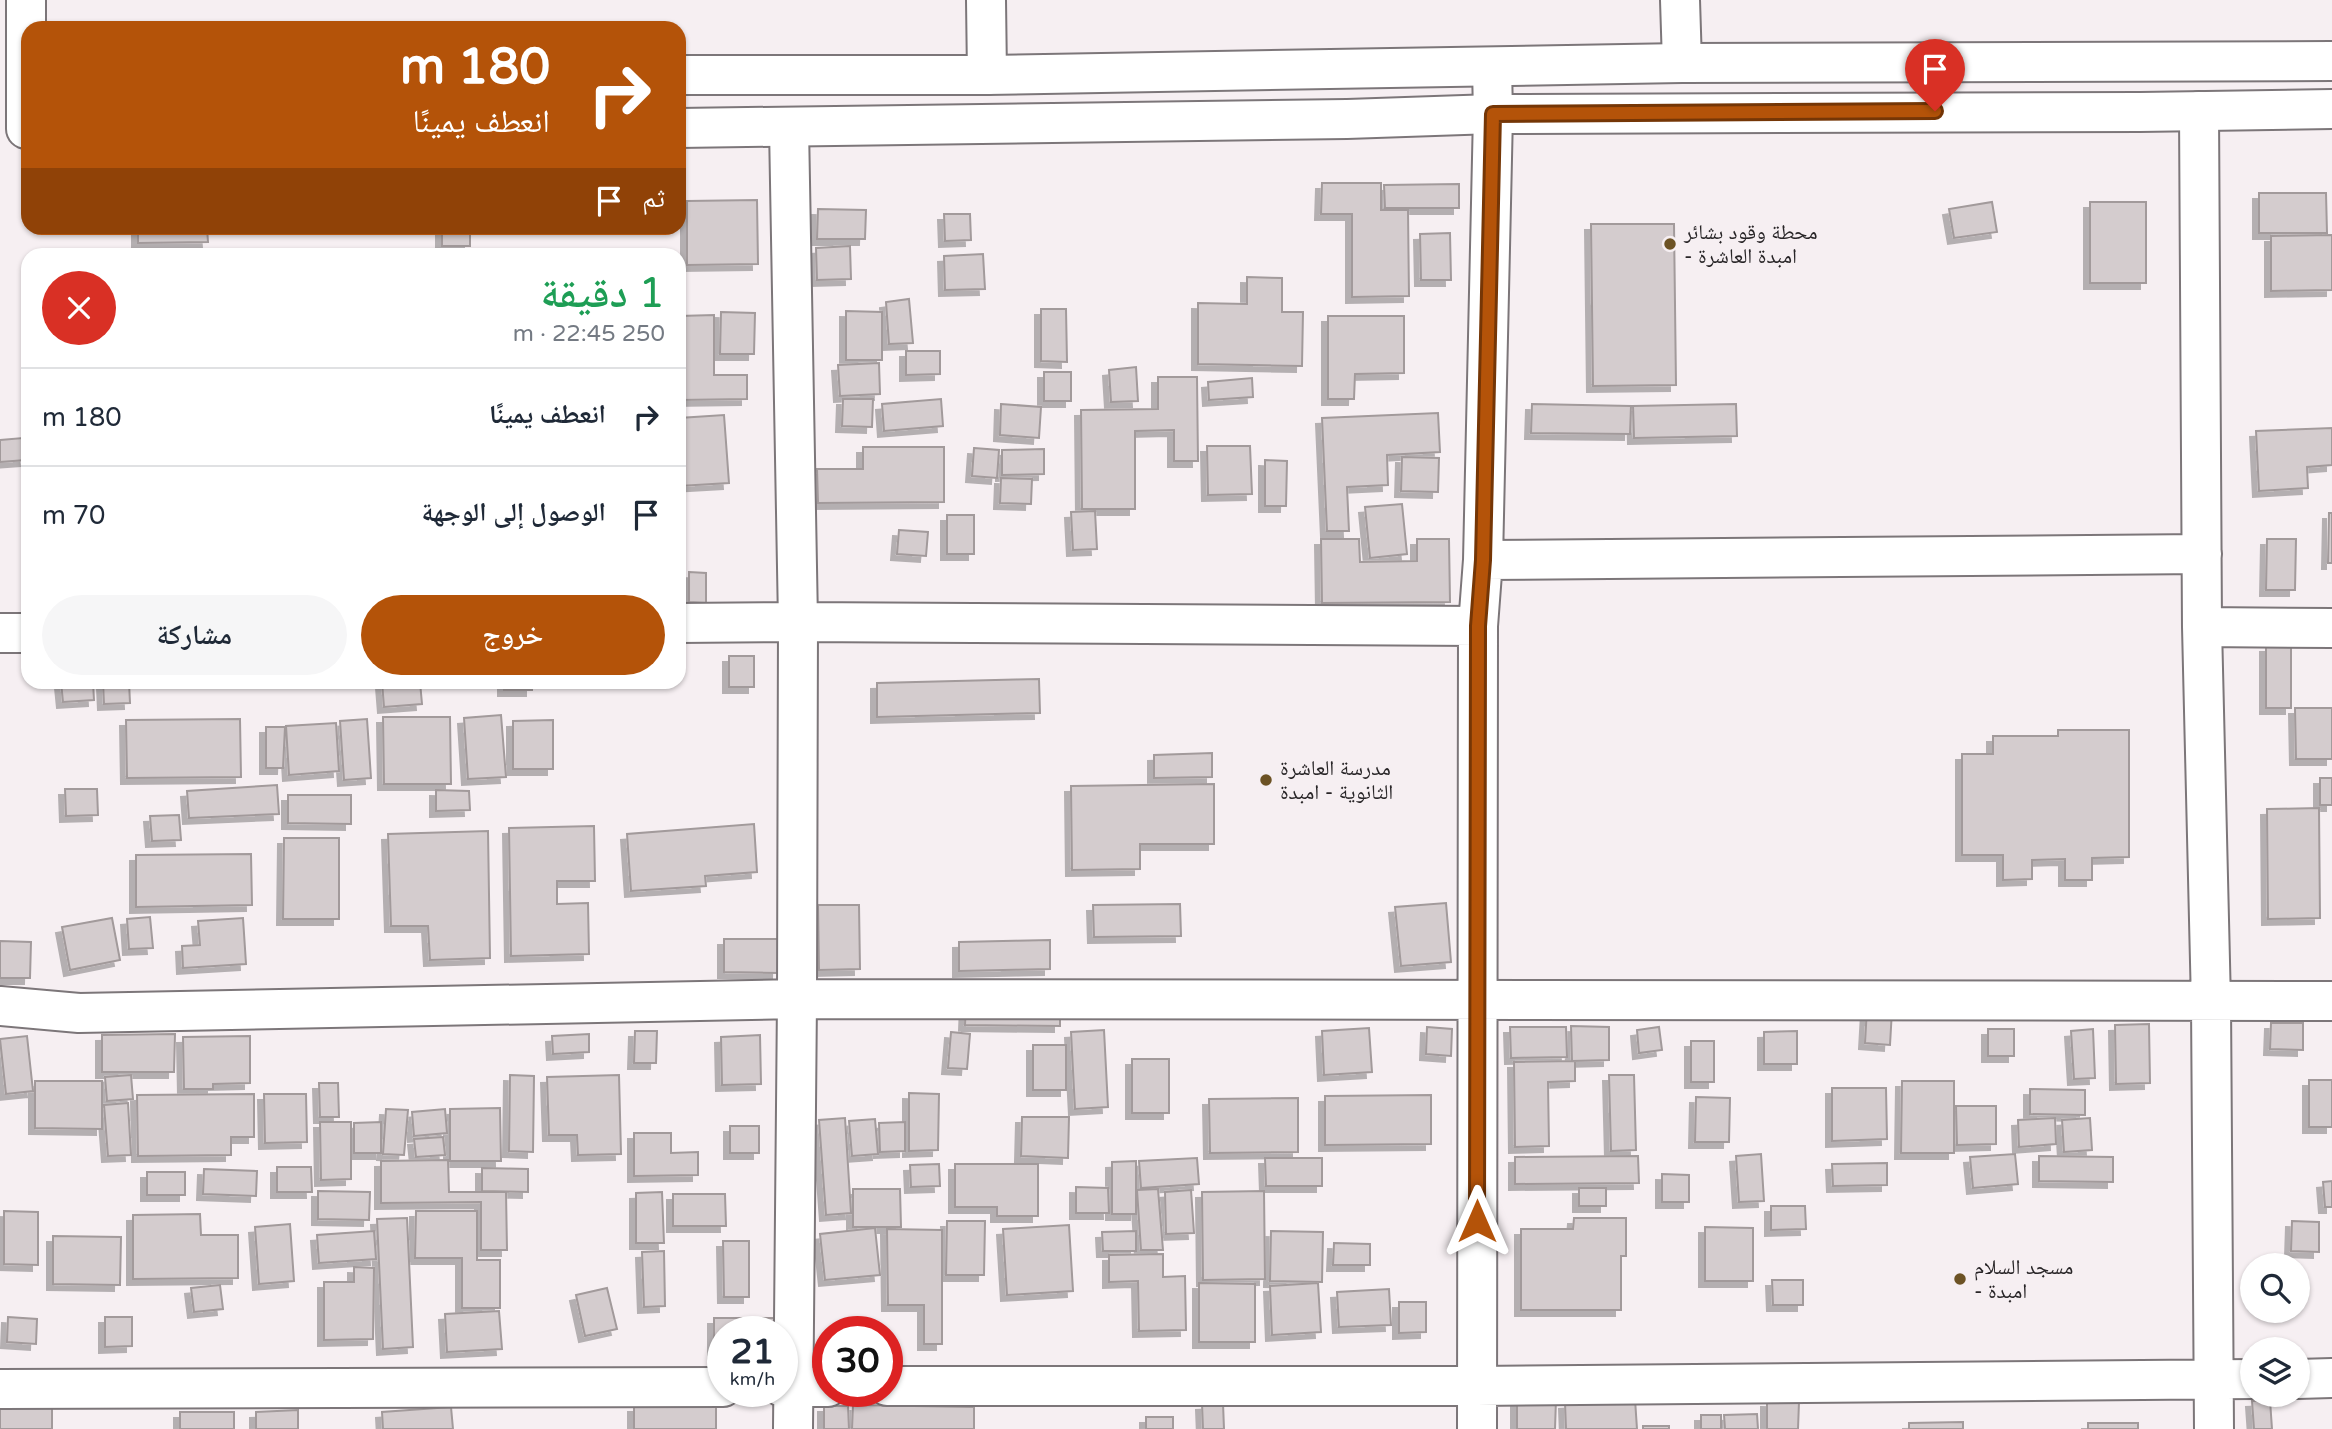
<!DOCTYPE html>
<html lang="ar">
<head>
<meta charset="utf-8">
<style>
	body { margin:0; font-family:"Varela Round","Noto Naskh Arabic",sans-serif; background:#f6f6f7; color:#1f2937; direction:rtl; height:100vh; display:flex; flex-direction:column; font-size:26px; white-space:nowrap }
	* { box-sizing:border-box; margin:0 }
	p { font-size:23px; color:#747a83 }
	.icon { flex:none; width:38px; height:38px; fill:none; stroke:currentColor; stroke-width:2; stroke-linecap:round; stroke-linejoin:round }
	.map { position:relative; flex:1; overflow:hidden; direction:ltr }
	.drawer { position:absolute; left:21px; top:248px; width:665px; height:441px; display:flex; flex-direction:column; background:#fff; border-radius:21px; box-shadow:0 2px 5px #0004; direction:rtl }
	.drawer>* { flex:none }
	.banner { position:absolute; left:21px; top:21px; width:665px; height:214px; border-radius:21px; box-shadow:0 2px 5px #0004; direction:rtl; background:#b45309; color:#fff; overflow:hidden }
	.buttons { position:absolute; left:2240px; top:1253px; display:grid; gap:14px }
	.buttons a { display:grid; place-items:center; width:70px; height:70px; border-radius:50%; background:#fff; box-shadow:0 2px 5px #0004; font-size:35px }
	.speed { position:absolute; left:707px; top:1316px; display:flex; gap:14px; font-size:35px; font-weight:700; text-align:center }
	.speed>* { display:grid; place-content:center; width:91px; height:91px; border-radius:50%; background:#fff; box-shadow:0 2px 5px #0004; line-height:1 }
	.speed small { font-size:18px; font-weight:400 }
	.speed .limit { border:10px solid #d22; background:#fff; color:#111 }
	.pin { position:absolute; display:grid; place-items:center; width:60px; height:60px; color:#fff; margin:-72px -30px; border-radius:50% 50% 50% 0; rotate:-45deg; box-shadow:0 0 7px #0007 }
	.pin .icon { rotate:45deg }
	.me { position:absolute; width:77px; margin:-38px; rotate:0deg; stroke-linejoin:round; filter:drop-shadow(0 0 5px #0008) }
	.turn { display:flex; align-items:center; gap:24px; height:147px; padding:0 21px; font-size:32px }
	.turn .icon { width:91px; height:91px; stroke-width:2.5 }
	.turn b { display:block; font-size:49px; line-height:60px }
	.then { display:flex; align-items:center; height:66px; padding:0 21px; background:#0003; gap:14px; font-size:26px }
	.round { display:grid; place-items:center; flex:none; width:74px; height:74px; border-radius:37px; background:#f6f6f7 }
	.overview { display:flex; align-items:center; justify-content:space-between; height:119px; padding:0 21px }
	h1 { font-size:42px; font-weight:600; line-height:52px; color:#1e9e55 }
	.primary-button { display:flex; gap:14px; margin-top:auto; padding:14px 21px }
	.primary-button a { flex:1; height:80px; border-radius:42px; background:#b45309; color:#fff; font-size:28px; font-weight:600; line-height:80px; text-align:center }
	.primary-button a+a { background:#f6f6f7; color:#1f2937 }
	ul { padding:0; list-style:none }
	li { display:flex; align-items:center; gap:21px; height:98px; padding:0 21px; border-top:2px solid #e0e1e3 }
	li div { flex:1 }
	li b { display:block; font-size:26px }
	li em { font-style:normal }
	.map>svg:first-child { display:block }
</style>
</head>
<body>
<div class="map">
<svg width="2332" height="1429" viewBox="0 0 2332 1429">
	<defs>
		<filter id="shadow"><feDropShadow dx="-6" dy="6" stdDeviation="0" flood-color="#0004"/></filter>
	</defs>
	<rect width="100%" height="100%" fill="#f6eff2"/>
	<path fill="#d4ccce" stroke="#a29a9b" stroke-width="2" filter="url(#shadow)" d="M1322 183H1381V210H1408L1409 296 1352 297V214H1321Z
		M1459 184V208H1385L1384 185Z
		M2259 193H2326L2327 233H2259Z
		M757 200 758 264 687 265V201Z
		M1992 202 1997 232 1954 238 1949 209Z
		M2090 202H2146V283H2090Z
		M818 209 866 210 865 239H817Z
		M944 214H970L971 240 945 241Z
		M1591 224H1674L1676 385 1593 386Z
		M138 228H207L208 242 138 243Z
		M442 228H470V246H442Z
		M1450 233 1451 280H1421L1420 234Z
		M2332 235V290L2271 291V236Z
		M850 246 851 279 817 280 816 248Z
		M983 254 985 289 945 290 944 256Z
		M1247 277 1282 278V312H1303L1302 366 1198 364V303L1247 304Z
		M909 299 913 343 889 344 886 302Z
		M1041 309H1066L1067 362 1041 361Z
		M846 311 882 312V360H846Z
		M721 312 755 313 754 354H720Z
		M714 315V375H747V399L679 400V316Z
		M1328 316H1404V373L1355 374 1354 399H1328Z
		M906 351H940V374L906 375Z
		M879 363 880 394 840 396 838 365Z
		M1136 367 1138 401 1111 402 1109 370Z
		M1044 372H1071V401H1044Z
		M1158 377H1197L1198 461H1174V430L1135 431V509H1082L1081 410 1158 409Z
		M1252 378 1253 397 1209 400 1208 382Z
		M843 399H873L872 427 842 426Z
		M941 399 943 426 884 431 882 404Z
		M1001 404 1041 407 1039 438 1000 435Z
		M1532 404 1631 406 1630 434 1531 433Z
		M1736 404 1737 436 1634 438 1633 406Z
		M1438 413 1440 452 1387 455 1388 485 1347 487 1349 531H1327L1322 418Z
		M724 415 729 483 679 486V418Z
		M2332 428V465L2307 467 2308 488 2259 491 2256 431Z
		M23 438 26 460 0 462V440Z
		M1207 446H1250L1252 494 1208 495Z
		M863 447H944V502L818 503 817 469H863Z
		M974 448 999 450 997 478 972 476Z
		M1044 449V474L1002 475V450Z
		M1402 457 1439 458 1438 492 1401 491Z
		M1265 460 1287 461 1286 506H1265Z
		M1001 478 1032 479 1031 504 1000 503Z
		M1402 504 1407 554 1370 558 1365 507Z
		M1095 511 1097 549 1073 550 1071 512Z
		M2329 513H2332V563H2328Z
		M947 515H974V554H947Z
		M899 530 928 532 926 556 897 554Z
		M1321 539H1359L1360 562 1417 561V539H1449L1450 602 1322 603Z
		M2267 539H2296L2295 590H2266Z
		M689 572 706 573V603L689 602Z
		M2266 646H2291V708H2266Z
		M729 656H754V687H729Z
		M1039 679 1040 713 877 717V683Z
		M61 682H93L94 700 63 702Z
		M103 682H129L130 703 104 704Z
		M382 682H420L422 704 384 707Z
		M504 682H532V690H504Z
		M2295 708H2332V759H2296Z
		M501 715 506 777 468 779 464 718Z
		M383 717H450L451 784H384Z
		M240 719 241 777 127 778 126 720Z
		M367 719 371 778 344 780 340 721Z
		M553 720V769H513V721Z
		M336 723 339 771 289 775 286 726Z
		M266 727H285L283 768H266Z
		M2058 730H2129V857L2092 858V880H2065V859L2032 860V879L2003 880V855H1962V754H1993V736H2058Z
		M1212 753V777L1154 778V755Z
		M2320 778H2332V805H2320Z
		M1214 784V844H1140V869L1072 870 1071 786Z
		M277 785 279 814 189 818 187 791Z
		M65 789H97L98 815 66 816Z
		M436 790 469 791 470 810 436 811Z
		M288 795H351V824L288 823Z
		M2319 808 2320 918 2268 919 2267 809Z
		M179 815 181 840 152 841 150 816Z
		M754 824 757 872 705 876 706 886 631 891 627 834Z
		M594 826 595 881H557V904L588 903 589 954 511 956 509 828Z
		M488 831 490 958 430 960 428 926H391L388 834Z
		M284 838H339V919H283Z
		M251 854 252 905 136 907V855Z
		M1446 903 1451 962 1401 966 1395 907Z
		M1180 904 1181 936 1094 937 1093 905Z
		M818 905H859L860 969 819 970Z
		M150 917 153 948 129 949 127 919Z
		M112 918 120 960 70 970 62 927Z
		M243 918 246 964 183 968 182 946 200 945 198 921Z
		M724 939H779L778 973 724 972Z
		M1050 940V969L959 971V942Z
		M0 941 31 942 30 978H0Z
		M966 1000H1060V1026L965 1025Z
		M1867 1008 1892 1010 1890 1045 1865 1043Z
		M2271 1023H2303V1050L2270 1049Z
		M2149 1024 2150 1083 2116 1084 2115 1025Z
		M1571 1026 1609 1027V1060L1572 1061Z
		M1427 1027 1452 1029 1451 1056 1426 1054Z
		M1510 1027H1566L1567 1057 1511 1058Z
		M1659 1027 1662 1050 1639 1053 1637 1030Z
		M1369 1028 1372 1072 1324 1075 1322 1031Z
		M1988 1029H2014V1056H1988Z
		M2093 1029 2095 1078 2074 1079 2071 1031Z
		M1104 1030 1108 1107 1075 1109 1071 1032Z
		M635 1031H657L656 1063H634Z
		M1797 1031V1064H1764V1032Z
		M951 1032 970 1034 967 1069 948 1068Z
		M175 1034 174 1072H102V1035Z
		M589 1034V1052L553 1054 552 1036Z
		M760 1035 761 1084 722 1085 721 1037Z
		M27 1036 33 1091 6 1094 0 1039Z
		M250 1036V1083L213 1084V1089H184L183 1037Z
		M1691 1041H1714V1082H1691Z
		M1033 1045H1066V1090H1033Z
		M1132 1059H1169V1113H1132Z
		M1575 1061V1081L1548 1082 1549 1146 1515 1147 1514 1062Z
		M131 1075 133 1099 107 1101 105 1077Z
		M510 1075 534 1076 533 1152 509 1151Z
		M619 1075 621 1154 578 1155 577 1135H549L547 1077Z
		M1609 1075H1634L1636 1150 1611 1151Z
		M2309 1080H2332V1127H2309Z
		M35 1081H102V1129L35 1128Z
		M1902 1081H1954V1153H1901Z
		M319 1083H338L339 1117H320Z
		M1832 1088H1886L1887 1139 1832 1141Z
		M2030 1089 2085 1090V1115L2030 1114Z
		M909 1093 939 1094 938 1150 909 1151Z
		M254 1094V1137H231V1155L138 1156 137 1095Z
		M264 1094H306L307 1142 265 1143Z
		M1431 1095V1144L1325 1145V1096Z
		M1696 1097 1730 1098 1729 1142H1695Z
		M1298 1098V1152L1210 1153 1209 1099Z
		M128 1103 131 1155 108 1156 104 1105Z
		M1956 1106H1996V1144L1957 1145Z
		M500 1108 501 1161H450V1109Z
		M386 1109 408 1110 404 1155 383 1154Z
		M445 1109 447 1133 414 1136 412 1112Z
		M1022 1117H1069L1068 1158 1021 1156Z
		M845 1118 851 1213 826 1215 819 1120Z
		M2055 1118 2056 1144 2019 1147 2018 1120Z
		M2090 1118 2092 1150 2064 1152 2062 1120Z
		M875 1119 878 1154 852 1156 849 1121Z
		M320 1122H351V1179L321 1180Z
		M381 1122V1153H354V1123Z
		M905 1122V1151L880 1152 879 1123Z
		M730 1126H759V1153H730Z
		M634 1133H671V1153L698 1152V1175L634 1176Z
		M443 1137 445 1155 416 1157 414 1139Z
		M1761 1154 1764 1201 1739 1202 1736 1156Z
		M2015 1154 2018 1184 1973 1188 1970 1157Z
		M1638 1156 1639 1183 1515 1184V1157Z
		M2039 1156 2113 1157V1182L2039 1181Z
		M1197 1158 1199 1184 1141 1188 1139 1161Z
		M1265 1158H1322V1186H1266Z
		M448 1160 449 1192H506L507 1250H481V1202L381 1203V1161Z
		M1136 1161V1214H1112V1162Z
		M1887 1163V1185L1833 1186 1832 1164Z
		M939 1164 940 1186 911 1187 910 1165Z
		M955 1164H1038V1216H997V1207H955Z
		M277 1167H311L312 1192H277Z
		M482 1168 528 1169V1192L482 1191Z
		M204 1169 257 1171 256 1196 203 1194Z
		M147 1172H185V1195H147Z
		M1662 1174 1689 1175V1202H1662Z
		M2332 1181V1207H2325L2323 1182Z
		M1076 1187 1108 1188 1109 1213H1076Z
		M1579 1188H1606V1206H1579Z
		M853 1189H900L901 1227H853Z
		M1158 1189 1163 1250H1141L1137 1190Z
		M1191 1190 1194 1233 1166 1234 1165 1192Z
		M318 1191 370 1192 369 1220 318 1219Z
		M1264 1191 1265 1279 1203 1280 1202 1192Z
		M662 1192 664 1243H636V1193Z
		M673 1194H725L726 1226H673Z
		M1771 1206H1805L1806 1229 1771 1230Z
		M4 1211 38 1212V1265L4 1264Z
		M416 1211H477V1260H500V1308H462V1258H415Z
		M200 1214 201 1235H238V1278L133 1279V1215Z
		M407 1218 413 1347 383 1349 377 1219Z
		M1574 1218H1626V1256H1621V1310H1521V1229H1573Z
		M947 1221H985L984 1275H946Z
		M2292 1221 2319 1222V1252L2291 1251Z
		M290 1224 294 1281 259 1284 255 1227Z
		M1069 1225 1073 1291 1007 1295 1003 1229Z
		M1705 1227 1753 1228V1281H1705Z
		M875 1228 880 1275 825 1280 820 1234Z
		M887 1229 942 1230V1344H924V1305H888Z
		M374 1231 376 1259 319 1263 317 1235Z
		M1136 1231V1251H1103L1102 1232Z
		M1271 1231 1323 1232 1322 1282 1270 1281Z
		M53 1236 121 1237 120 1285 53 1284Z
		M723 1241H749V1297H724Z
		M1334 1243 1370 1244V1265H1333Z
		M664 1251 665 1306 644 1307 642 1252Z
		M1163 1254V1277L1185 1276 1186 1330 1139 1331 1138 1281 1109 1282V1255Z
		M354 1267 374 1268 373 1339 324 1340V1282H354Z
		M1772 1280H1803V1305H1773Z
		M1199 1283 1255 1284V1342H1199Z
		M1318 1283 1321 1332 1272 1335 1270 1286Z
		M220 1285 223 1309 194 1312 191 1288Z
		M607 1288 617 1329 585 1336 576 1295Z
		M1389 1289 1391 1325 1339 1327 1337 1292Z
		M1399 1302H1426V1332L1399 1333Z
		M499 1311 502 1349 447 1352 445 1314Z
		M8 1317 37 1319 36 1344 7 1342Z
		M105 1317H132V1346L105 1347Z
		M714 1318H776V1332H723V1355H714Z
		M1517 1399H1556L1555 1429H1517Z
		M1635 1399 1637 1429H1566L1565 1403Z
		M2270 1400 2272 1429H2254L2252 1401Z
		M1767 1401 1799 1402 1798 1429H1767Z
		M1223 1403 1224 1429H1203L1202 1404Z
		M853 1405 974 1407V1429H852Z
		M634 1406H716V1429H634Z
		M824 1406H848L849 1429H824Z
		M0 1407H52V1429H0Z
		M451 1407 453 1429H383L382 1412Z
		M298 1410V1429H256V1412Z
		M180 1412H234V1429H180Z
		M1757 1414 1758 1429H1725L1724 1415Z
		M1701 1415H1721V1429H1701Z
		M1146 1417H1173V1429H1146Z
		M1963 1422V1429H1909V1423Z
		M2088 1423H2138V1429H2088Z
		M1643 1426H1669V1429H1643Z"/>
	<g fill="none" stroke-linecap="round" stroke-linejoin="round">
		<defs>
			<path id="street" d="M986 0 987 75
				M1680 0 1682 63
				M2199 111 2202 627 2211 1003 2214 1429
				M789 127 798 622 797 999 793 1429
				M1483 560 2202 554
				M679 623 798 622 1478 626
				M2202 627 2332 628
				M0 633H28
				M0 1006 79 1013 797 999 2332 1001
				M2298 1379 2332 1378
				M887 1386H1477L2252 1379
				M782 1387H828
				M0 1389 723 1387
				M1477 1429 1478 626 1483 560 1493 114 1492 67"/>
			<path id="secondary" d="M26 0V129
				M679 75H987L1682 63 2332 61
				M679 128 1347 119 1493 114 2140 112 2332 109"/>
		</defs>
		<use href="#street" stroke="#7c7679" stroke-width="42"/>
		<use href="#secondary" stroke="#7c7679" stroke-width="42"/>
		<use href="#street" stroke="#fff" stroke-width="38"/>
		<use href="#secondary" stroke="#fff" stroke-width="38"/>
	</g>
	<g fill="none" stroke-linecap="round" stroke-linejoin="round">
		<defs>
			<path id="route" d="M1477 1221 1478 626 1483 560 1493 114 1935 111"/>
		</defs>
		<use href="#route" stroke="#753606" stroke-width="18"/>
		<use href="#route" stroke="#b45309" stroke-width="12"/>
	</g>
	<g fill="#6c5224" stroke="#f6eff2" stroke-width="2.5">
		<circle cx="1670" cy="244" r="7"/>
		<circle cx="1266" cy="780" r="7"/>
		<circle cx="1960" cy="1279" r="7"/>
	</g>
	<g text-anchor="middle" stroke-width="5" stroke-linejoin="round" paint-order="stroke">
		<g font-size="21" fill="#282527" stroke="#f6eff2" text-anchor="start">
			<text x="1684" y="239">محطة وقود بشائر<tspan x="1684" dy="24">- امبدة العاشرة</tspan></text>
			<text x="1280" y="775">مدرسة العاشرة<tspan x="1280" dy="24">الثانوية - امبدة</tspan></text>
			<text x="1974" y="1274">مسجد السلام<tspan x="1974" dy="24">- امبدة</tspan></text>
		</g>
	</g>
</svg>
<div class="buttons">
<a><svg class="icon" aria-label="search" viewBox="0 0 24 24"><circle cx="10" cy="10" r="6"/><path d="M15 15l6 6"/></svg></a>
<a><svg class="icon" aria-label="layers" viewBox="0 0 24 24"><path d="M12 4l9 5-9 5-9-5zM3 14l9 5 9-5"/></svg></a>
</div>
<div class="speed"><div>21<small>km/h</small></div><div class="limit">30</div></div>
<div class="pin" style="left:1935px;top:111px;background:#d93025"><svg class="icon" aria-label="arrive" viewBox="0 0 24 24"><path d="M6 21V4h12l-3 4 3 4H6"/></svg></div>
<svg class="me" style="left:1477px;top:1221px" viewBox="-20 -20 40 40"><path d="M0-17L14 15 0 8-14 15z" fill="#b45309" stroke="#fff" stroke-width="4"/></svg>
<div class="banner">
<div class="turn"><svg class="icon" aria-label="right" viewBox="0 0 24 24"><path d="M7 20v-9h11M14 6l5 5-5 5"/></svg><div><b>180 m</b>انعطف يمينًا</div></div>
<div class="then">ثم<svg class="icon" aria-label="arrive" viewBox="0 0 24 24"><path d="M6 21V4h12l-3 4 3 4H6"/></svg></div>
</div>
<section class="drawer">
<div class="overview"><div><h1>1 دقيقة</h1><p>250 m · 22:45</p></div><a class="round" style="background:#d93025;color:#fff"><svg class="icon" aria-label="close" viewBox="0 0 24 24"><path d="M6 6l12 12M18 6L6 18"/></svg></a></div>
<ul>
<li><svg class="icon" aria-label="right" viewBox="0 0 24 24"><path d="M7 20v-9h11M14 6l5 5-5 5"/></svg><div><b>انعطف يمينًا</b></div><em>180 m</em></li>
<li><svg class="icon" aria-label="arrive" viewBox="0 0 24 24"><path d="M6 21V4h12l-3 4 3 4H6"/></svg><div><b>الوصول إلى الوجهة</b></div><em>70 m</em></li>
</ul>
<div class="primary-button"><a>خروج</a><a>مشاركة</a></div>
</section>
</div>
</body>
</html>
